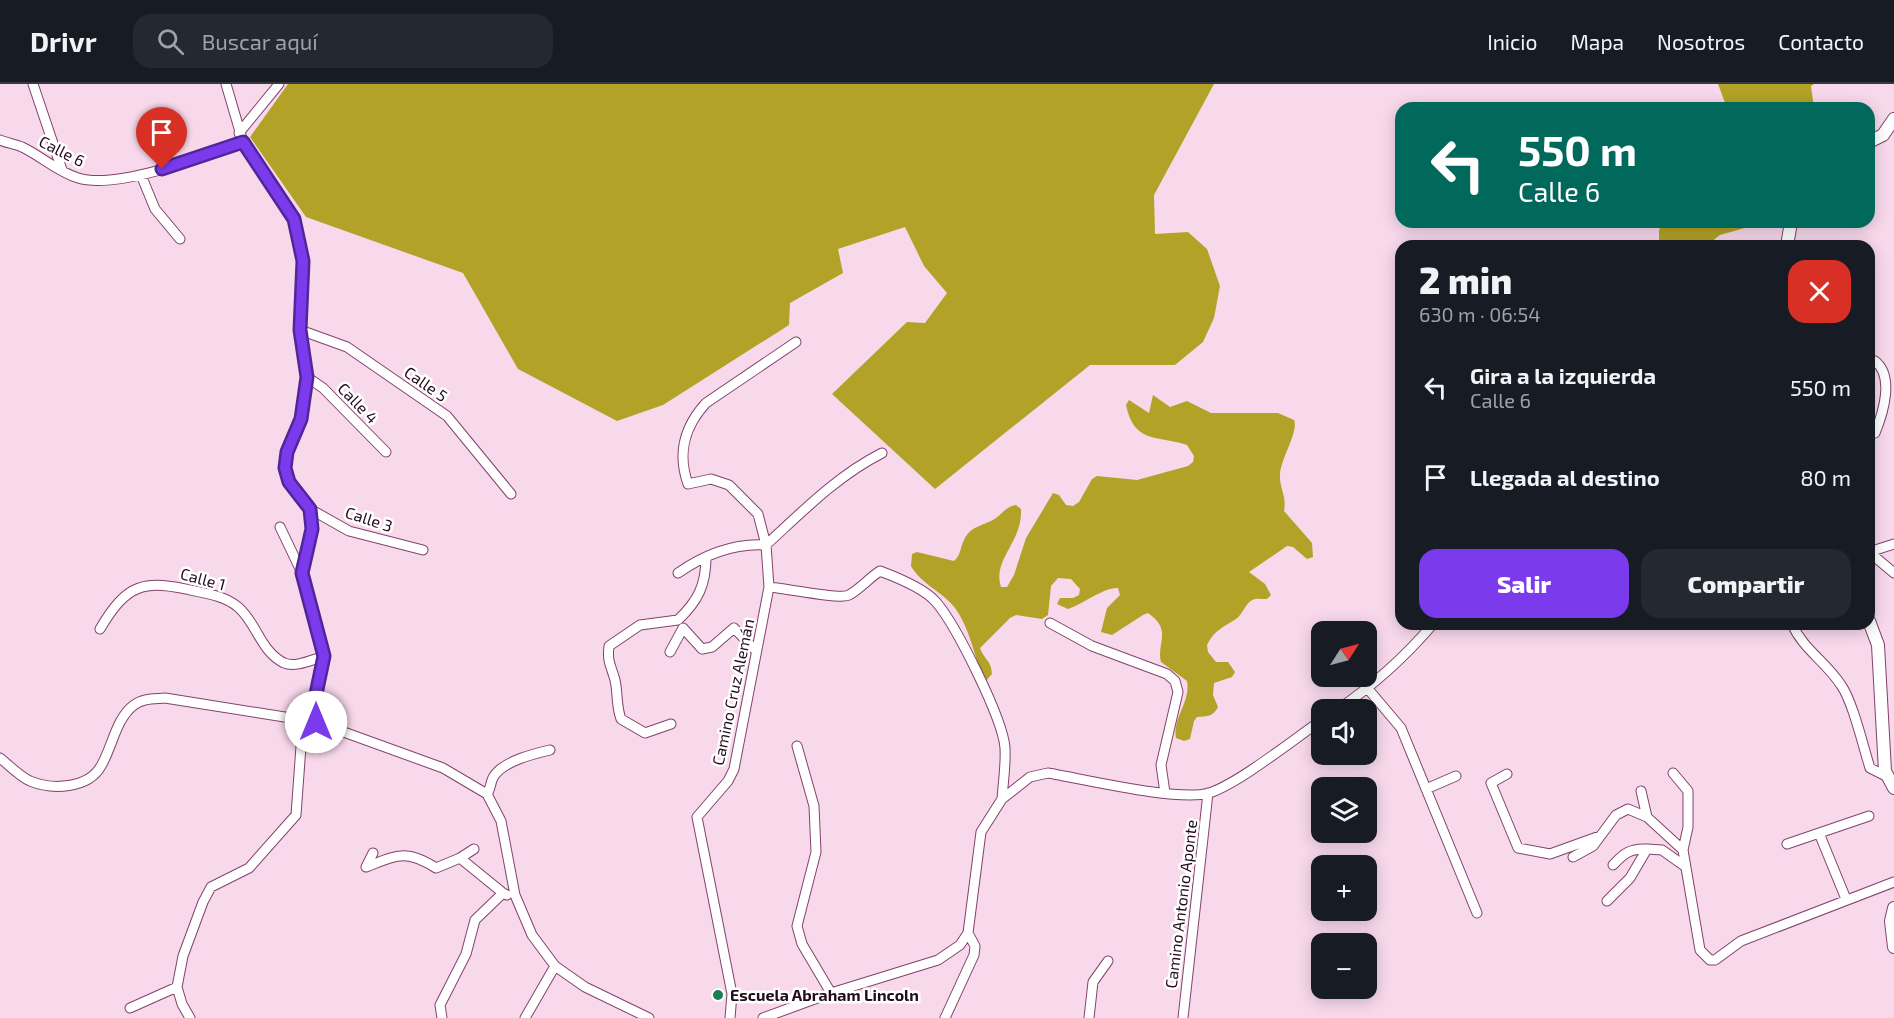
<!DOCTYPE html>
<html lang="es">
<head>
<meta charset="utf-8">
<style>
	body { margin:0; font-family:"Exo 2",sans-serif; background:#242831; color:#f1f3f6; height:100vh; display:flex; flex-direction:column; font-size:22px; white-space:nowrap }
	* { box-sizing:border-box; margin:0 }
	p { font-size:20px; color:#9ea1a6 }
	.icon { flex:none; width:33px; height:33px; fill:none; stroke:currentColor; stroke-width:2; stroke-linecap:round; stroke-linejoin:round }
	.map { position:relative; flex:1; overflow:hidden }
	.sheet { position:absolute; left:1395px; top:156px; width:480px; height:390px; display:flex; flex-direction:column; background:#171b24; border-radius:18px; box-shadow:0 3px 15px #0003 }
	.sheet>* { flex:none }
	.banner { position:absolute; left:1395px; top:18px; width:480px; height:126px; border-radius:18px; box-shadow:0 3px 15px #0003; background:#00695c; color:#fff; overflow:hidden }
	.needle { width:39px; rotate:54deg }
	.buttons { position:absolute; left:1311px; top:537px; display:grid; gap:12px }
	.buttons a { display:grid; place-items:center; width:66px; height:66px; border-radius:12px; background:#171b24; box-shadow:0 3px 15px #0003; font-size:30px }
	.pin { position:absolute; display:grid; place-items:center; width:51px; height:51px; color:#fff; margin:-62px -26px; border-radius:50% 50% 50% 0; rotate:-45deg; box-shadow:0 0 6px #0007 }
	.pin .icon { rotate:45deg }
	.me { position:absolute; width:66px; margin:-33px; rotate:0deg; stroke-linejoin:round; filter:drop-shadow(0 0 4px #0008) }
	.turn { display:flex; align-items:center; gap:21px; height:126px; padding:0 24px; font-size:27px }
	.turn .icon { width:78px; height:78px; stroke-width:2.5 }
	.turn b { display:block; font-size:42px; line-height:51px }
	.round { display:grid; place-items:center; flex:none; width:63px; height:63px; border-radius:18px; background:#242831 }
	.summary { display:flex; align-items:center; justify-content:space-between; height:102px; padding:0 24px }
	h1 { font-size:36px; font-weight:800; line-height:45px }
	.action { display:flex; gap:12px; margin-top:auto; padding:12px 24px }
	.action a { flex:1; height:69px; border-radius:18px; background:#7c3aed; color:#fff; font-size:24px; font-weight:800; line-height:69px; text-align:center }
	.action a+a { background:#242831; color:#f1f3f6 }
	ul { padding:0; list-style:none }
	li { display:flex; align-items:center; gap:18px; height:90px; padding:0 24px }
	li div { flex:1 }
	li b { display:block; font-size:22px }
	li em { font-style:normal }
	header { display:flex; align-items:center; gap:36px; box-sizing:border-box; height:84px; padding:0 30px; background:#171b24; border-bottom:2px solid #363941 }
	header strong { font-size:28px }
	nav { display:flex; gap:33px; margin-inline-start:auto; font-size:21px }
	.search { width:420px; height:54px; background:#242831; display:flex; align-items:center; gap:15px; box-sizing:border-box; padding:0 21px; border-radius:18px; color:#9ea1a6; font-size:22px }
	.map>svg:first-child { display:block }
</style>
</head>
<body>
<header>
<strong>Drivr</strong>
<div class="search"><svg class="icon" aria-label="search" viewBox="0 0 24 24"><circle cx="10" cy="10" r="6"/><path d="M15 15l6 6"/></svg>Buscar aquí</div>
<nav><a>Inicio</a><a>Mapa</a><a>Nosotros</a><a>Contacto</a></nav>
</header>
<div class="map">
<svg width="1894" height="934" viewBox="0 0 1894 934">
	<rect width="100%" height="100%" fill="#f8d9ec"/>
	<path fill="#b2a227" d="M288 0H1214L1154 111 1155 150 1188 148 1207 165 1220 202 1214 234 1203 258 1175 281H1090L935 405 832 310 907 238 925 239 947 209 924 182 905 143 838 165 843 189 790 219 789 241 663 321 617 337 518 285 463 189 306 133 250 53Z
		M1718 0H1814L1811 2 1814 24H1727Z
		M1664 138H1766L1720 151 1706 162H1659V146Z
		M1153 311 1170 323 1187 317 1211 329H1278L1294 336C1299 347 1281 374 1280 390 1279 404 1287 411 1284 427L1312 459 1313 473 1307 475 1293 463 1287 462 1249 488 1265 500 1271 511 1267 515C1262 515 1256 514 1252 516 1245 520 1243 530 1236 535 1224 543 1214 546 1207 561L1208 568 1216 578H1228L1235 588 1232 593 1214 599 1213 611 1218 623C1213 633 1207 632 1197 633L1194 637 1190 655 1184 657 1176 654C1172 634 1191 618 1187 597L1161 578C1156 560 1173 546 1148 529L1143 531 1112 551 1101 548 1107 524 1120 511 1118 504C1104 503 1083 520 1068 525L1057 520 1060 514H1073L1079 511 1080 505 1071 495 1058 494 1051 502 1048 531 1042 535 1016 531 1010 534 980 564C984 576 991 575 992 590L985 598C974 574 971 546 955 524 943 508 921 500 911 482L912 470 917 468 954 477C961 471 960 464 964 456 971 441 984 442 996 434 1003 429 1007 422 1016 421L1021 425C1023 458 992 475 1001 503H1007L1014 491 1026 454 1053 409 1059 411 1066 421 1073 422 1079 418 1092 395 1097 392 1137 396 1188 382 1193 378 1194 372 1187 361C1157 351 1134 360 1126 321L1129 316 1149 329Z"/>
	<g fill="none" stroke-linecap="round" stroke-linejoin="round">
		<defs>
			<path id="minor" d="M33 0 62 86
				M226 0 243 58 294 134 303 177 300 246 307 293 301 335 287 368 285 384 289 397 310 425 312 445 302 489 325 572 316 610V638
				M239 49 279 0
				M0 56C7 59 15 60 22 63 41 72 58 88 78 94 117 106 205 72 243 58
				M141 91 155 125 180 155
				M1736 162H1745
				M300 246 347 263 447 332 511 410
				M1869 278 1875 277C1894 292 1884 327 1875 349
				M307 293 323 304 386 368
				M310 425 349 447 423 466
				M280 443 302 489
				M1869 468 1894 489
				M1869 468 1894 460
				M678 489C704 471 735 459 766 461 803 427 837 392 882 369
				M769 503C784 504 840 516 849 511 860 505 869 494 880 487 896 493 925 505 936 518 956 541 1003 635 1005 664 1006 681 1003 699 1002 715
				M1050 539 1092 562 1167 590 1175 597 1178 608 1161 681 1165 709
				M1792 540C1803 565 1826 578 1841 601 1853 618 1863 662 1870 684L1886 692
				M100 545C127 499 144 495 195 507 210 510 226 513 238 523 257 539 260 567 284 579 296 584 313 575 325 572
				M670 568 683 544 702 565 712 563 734 544 755 566
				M1368 605 1401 644 1477 829
				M1337 626C1374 601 1404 574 1433 540
				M671 640 645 649 621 635C616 622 618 609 615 596 611 581 607 579 609 562L640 541 678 536C698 517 706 501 706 473
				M797 662 814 722 816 768 797 842 802 860 831 909
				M0 674C9 681 19 692 30 697 52 706 88 705 101 682 112 664 116 634 134 621 143 614 154 615 165 614L316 638 443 684 487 710 501 737 515 811 532 851 555 882 585 903 649 934
				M1673 689 1688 707V743L1683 766
				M1507 690 1491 699 1518 764 1550 770 1600 752
				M1426 705 1456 692
				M1641 707 1647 733
				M487 710C491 705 490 698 494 692 504 677 533 670 550 666
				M1819 749 1846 815
				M1787 760 1869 732
				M373 769 366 783C397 771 406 765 436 784L460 774 503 809
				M1573 773 1593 762 1616 731 1628 725 1647 733 1683 766 1700 866 1710 876H1715L1741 857 1894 798
				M460 774 474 765
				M1613 781C1624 769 1631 764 1647 765
				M1607 817 1630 794 1647 765 1662 766 1686 783
				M130 924 177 903
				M190 934 182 920 177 903 183 872 203 818 211 803 249 784 296 731 303 635
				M442 934 440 921 466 870 475 836 503 809 507 811
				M525 934 555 882
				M730 934 732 910 697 733 728 697 734 685 769 503 766 461 758 430 729 401 711 395 688 400C677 369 684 343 706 319L796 258
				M763 934 831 909 938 876 960 861 968 849 981 748 1002 715 1030 693 1048 689C1084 695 1178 718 1209 709 1238 700 1294 655 1322 636
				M945 934 974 871 975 862 968 849
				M1089 934 1093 898 1108 877
				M1183 934 1208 709"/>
			<path id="major" d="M1869 58 1883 51 1894 35
				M1787 162 1791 138
				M1869 537 1878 561 1885 687 1894 704
				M1894 824 1891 837 1894 863"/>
		</defs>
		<use href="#minor" stroke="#82426d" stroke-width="11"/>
		<use href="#major" stroke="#82426d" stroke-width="14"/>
		<use href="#minor" stroke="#fff" stroke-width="9"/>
		<use href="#major" stroke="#fff" stroke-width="12"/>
	</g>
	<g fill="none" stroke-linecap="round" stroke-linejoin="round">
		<defs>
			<path id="route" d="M162 85 243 58 294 135 303 177 300 246 307 293 301 335 287 368 285 384 289 398 310 425 312 445 302 489 324 572 316 610V638"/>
		</defs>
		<use href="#route" stroke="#51269a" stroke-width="15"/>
		<use href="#route" stroke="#7c3aed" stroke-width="10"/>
	</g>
	<circle fill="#1a7e57" stroke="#fff" stroke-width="2" cx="718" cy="911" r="6"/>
	<g text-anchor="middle" stroke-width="5" stroke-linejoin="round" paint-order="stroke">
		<g font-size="16" fill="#240b1c" stroke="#fff">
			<text transform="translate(62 67) rotate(27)" y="6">Calle 6</text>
			<text transform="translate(426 300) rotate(35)" y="6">Calle 5</text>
			<text transform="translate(358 319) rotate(46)" y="6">Calle 4</text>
			<text transform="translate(369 435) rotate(18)" y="6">Calle 3</text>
			<text transform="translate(203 495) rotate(15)" y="6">Calle 1</text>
			<text transform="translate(733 608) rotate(-78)" y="6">Camino Cruz Alemán</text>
			<text transform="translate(1181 820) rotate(-83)" y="6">Camino Antonio Aponte</text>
		</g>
		<g font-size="16" font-weight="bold" fill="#240b1c" stroke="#fff" text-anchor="start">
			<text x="730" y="917">Escuela Abraham Lincoln</text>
		</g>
	</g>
</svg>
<div class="buttons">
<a><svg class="needle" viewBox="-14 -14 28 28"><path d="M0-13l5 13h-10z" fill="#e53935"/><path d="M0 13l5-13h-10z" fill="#9ea1a6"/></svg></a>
<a><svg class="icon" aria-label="sound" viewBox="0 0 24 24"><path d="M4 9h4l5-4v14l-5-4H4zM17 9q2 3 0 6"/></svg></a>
<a><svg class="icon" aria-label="layers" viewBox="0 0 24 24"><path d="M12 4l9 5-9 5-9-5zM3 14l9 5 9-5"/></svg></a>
<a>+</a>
<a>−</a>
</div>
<div class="pin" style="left:162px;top:85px;background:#d93025"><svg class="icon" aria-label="arrive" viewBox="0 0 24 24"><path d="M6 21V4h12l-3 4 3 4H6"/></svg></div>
<svg class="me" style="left:316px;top:638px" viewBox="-20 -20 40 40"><circle r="19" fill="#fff"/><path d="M0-13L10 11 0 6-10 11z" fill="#7c3aed"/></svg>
<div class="banner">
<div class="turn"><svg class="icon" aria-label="left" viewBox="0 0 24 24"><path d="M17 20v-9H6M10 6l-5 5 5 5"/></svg><div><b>550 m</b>Calle 6</div></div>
</div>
<section class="sheet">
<div class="summary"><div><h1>2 min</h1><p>630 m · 06:54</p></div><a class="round" style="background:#d93025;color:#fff"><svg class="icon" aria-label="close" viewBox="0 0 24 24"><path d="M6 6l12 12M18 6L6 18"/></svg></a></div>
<ul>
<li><svg class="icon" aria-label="left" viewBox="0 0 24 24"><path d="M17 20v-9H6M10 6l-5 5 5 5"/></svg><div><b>Gira a la izquierda</b><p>Calle 6</p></div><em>550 m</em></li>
<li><svg class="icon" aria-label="arrive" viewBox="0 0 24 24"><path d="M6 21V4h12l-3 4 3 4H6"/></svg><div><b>Llegada al destino</b></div><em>80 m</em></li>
</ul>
<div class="action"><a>Salir</a><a>Compartir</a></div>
</section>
</div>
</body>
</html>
